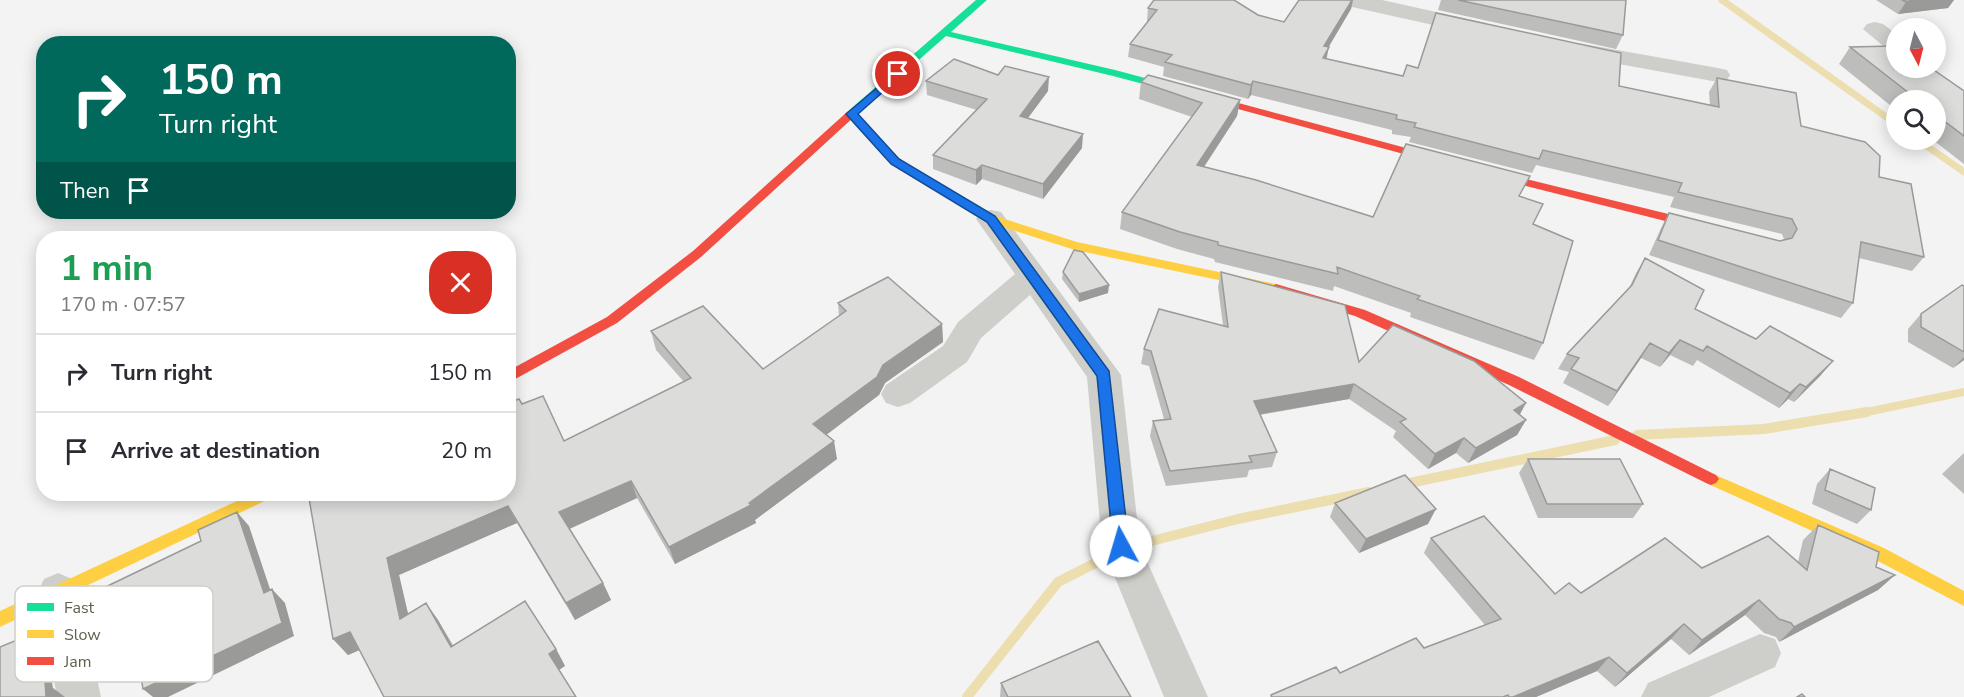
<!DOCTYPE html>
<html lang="en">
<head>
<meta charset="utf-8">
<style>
	body { margin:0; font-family:"Nunito Sans",sans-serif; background:#f2f2f3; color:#2b2b33; height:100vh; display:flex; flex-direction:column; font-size:22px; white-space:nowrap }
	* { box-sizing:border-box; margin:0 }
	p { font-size:20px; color:#7c7c81 }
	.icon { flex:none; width:33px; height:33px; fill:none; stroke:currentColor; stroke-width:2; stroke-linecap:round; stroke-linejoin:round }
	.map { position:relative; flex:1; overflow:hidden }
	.panel { position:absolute; left:36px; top:231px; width:480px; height:270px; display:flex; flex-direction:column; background:#fff; border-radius:24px; box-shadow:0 3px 15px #0003 }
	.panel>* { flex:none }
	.top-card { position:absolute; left:36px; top:36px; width:480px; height:183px; border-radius:24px; box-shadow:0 3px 15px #0003; background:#00695c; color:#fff; overflow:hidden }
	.needle { width:39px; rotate:173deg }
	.controls { position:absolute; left:1886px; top:18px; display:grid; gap:12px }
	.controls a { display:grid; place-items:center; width:60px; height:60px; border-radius:50%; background:#fff; box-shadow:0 3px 15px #0003; font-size:30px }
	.pin { position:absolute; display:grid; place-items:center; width:51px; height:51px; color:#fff; margin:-26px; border:3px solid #fff; border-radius:50%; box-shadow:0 2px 6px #0007 }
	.me { position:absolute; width:66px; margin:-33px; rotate:354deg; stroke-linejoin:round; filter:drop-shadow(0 0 4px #0008) }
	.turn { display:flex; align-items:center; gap:21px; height:126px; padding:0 24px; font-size:27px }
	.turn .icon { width:78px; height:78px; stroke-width:2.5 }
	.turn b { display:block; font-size:42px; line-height:51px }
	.then { display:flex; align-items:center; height:57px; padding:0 24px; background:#0003; gap:12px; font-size:22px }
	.round { display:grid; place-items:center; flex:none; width:63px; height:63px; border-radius:24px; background:#f2f2f3 }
	.headline { display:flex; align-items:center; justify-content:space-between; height:102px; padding:0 24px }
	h1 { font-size:36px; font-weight:700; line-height:45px; color:#1e9e55 }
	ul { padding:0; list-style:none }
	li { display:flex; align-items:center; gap:18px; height:78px; padding:0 24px; border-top:2px solid #e1e1e2 }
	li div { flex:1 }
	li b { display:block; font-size:22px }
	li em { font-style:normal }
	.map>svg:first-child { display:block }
</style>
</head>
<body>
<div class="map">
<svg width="1964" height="697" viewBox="0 0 1964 697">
	<rect width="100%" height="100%" fill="#f3f3f3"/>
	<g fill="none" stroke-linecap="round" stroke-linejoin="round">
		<path stroke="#ecdeaf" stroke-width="7" d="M1722 0 1896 124
			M1918 140 1964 172"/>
		<path stroke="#ecdeaf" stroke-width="8" d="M1857 414 1964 392"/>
		<path stroke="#ecdeaf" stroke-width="10" d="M1637 435 1764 429 1867 412
			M1400 485 1615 440
			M1128 547 1238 519 1369 492
			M967 697 1058 582 1115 553"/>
		<path fill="#cececa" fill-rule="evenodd" d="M1340 0H1382L1486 23 1490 28 1486 33 1478 35 1343 5Z
			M1875 22 1883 24 1896 34V52L1888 50 1863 29 1867 24Z
			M1578 43 1718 68 1727 70 1730 75 1727 80 1718 82 1569 55 1566 50 1569 45Z
			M991 210 1001 212 1121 375 1140 546 1208 697H1164L1102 546 1087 377 1030 295 981 338 967 362 910 403 898 407 886 403 881 394 886 385 943 346 958 322 1015 274 976 219 981 212Z
			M58 573 72 579 78 591 101 697H57L38 591 44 579Z
			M1760 634 1775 639 1781 653 1775 667 1709 697H1641L1648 683Z"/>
		<path fill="#16e098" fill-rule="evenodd" d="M976 0H987L951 32 1115 70 1235 102 1236 104 1231 107 1113 76 946 36 855 116H847V112Z"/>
		<path fill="#ffcf43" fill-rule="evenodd" d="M851 111 855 112 899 159 995 216 1077 242 1276 284 1282 288 1276 292 1075 250 987 222 891 163 847 116 846 114Z
			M1711 473 1884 548 1964 591V606L1872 558 1706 483 1703 479 1706 475Z
			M252 494H274L271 498 0 627V611Z"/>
		<path fill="#f24e42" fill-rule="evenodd" d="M1231 101 1477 167 1709 224 1715 228 1709 232 1470 172 1227 106 1226 104Z
			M851 111 856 114 855 116 701 257 617 323 508 383V371L607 317 693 251 847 112Z
			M1276 284 1365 310 1519 377 1716 475 1719 479 1716 483 1711 485 1706 483 1509 385 1355 316 1271 291 1270 288Z"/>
	</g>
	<path fill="#bdbdbc" d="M1352 0H1353L1351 9 1328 47 1326 59 1403 76 1418 68 1619 86 1710 105 1709 92 1717 78 1801 126 1879 177 1924 257 1912 271 1859 258 1853 303 1841 318 1649 255 1661 228 1669 213 1780 241 1784 239 1782 234 1670 207 1674 197 1536 165 1532 173 1409 142 1411 137 1392 134V130L1251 95 1248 99 1163 76 1164 67 1128 57 1130 44 1148 21H1147L1148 8 1258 15 1284 22Z
		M1441 0H1626L1623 35 1616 49 1438 10Z
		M1876 0H1954L1948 8 1898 14Z
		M1850 47 1896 68 1964 91V164L1933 140H1935V100H1896V110L1839 64Z
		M998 75 1048 91 1028 118 1082 148 1043 199 982 179 976 185 933 169V155L977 110 927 95 926 81Z
		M1141 82 1240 100 1237 116 1204 167 1373 217 1520 196 1534 224 1543 343 1534 360 1410 317 1411 313 1334 286 1333 291 1215 262 1214 259 1177 249 1120 229 1122 212 1192 117 1139 99Z
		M1645 258 1695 309 1821 375 1794 402 1788 399 1779 408 1697 360 1693 366 1670 355 1660 367 1641 358 1608 406 1563 383 1569 372 1558 369 1567 354 1629 288 1636 273Z
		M1063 272 1108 293 1079 302 1062 279Z
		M1221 272 1359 362 1520 415 1526 420 1517 435 1468 463 1456 453 1428 469 1393 437 1396 431 1349 399 1260 415 1277 452 1272 467 1249 470 1247 477 1166 486 1150 436 1153 421 1164 419 1149 366 1141 364 1144 349 1223 325 1218 287Z
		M1964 286V360L1953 368 1908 342V329L1921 314Z
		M838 303 942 324 943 342 885 383 879 395 826 434 837 459 755 520 756 523 675 564 637 498 569 529 603 583 611 600 575 620 517 523 399 575 408 614 426 603 438 620 453 645 556 649 565 666 360 650 348 655 333 639 309 498 508 494 522 404 564 441 684 382 656 350 651 331 763 369 839 316Z
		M1964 453V494L1942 474Z
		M1528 459 1643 504 1633 518H1538L1519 473Z
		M1830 469 1871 510 1857 524 1812 504 1817 484Z
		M1335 503 1428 524 1359 553 1330 517Z
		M1818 525 1876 567 1895 575 1878 590 1779 642 1776 637 1764 633 1745 615 1689 655 1671 639 1615 687 1597 671 1536 697H1270L1271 695 1340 673 1424 648 1485 625 1424 553 1431 538 1555 594 1581 593 1702 568 1798 562 1803 540Z
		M1001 683 1131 697H1000Z"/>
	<path fill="#9a9a99" d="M1352 0H1353L1351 9 1321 60 1324 46Z
		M1925 0H1954L1948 8 1898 14 1906 2Z
		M1329 47 1326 61 1323 58Z
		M1049 77 1048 91 1019 130 1020 116Z
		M1253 81 1251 95 1248 99 1251 85Z
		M1240 100 1237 116 1194 182 1197 165Z
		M1083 134 1082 148 1043 199V184Z
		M982 165V179L976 185V170Z
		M1109 285 1108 293 1079 302V294Z
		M942 324 943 342 885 383 879 395 817 442 813 424 883 365Z
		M508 335 512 342 508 344Z
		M1680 340 1670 355 1660 367 1669 353Z
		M1650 343 1641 358 1608 406 1617 391Z
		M1964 357V360L1953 368Z
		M1833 361 1821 375 1794 402 1806 387Z
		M1354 384 1349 399 1250 416 1254 401Z
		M1800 384 1788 399 1779 408 1790 393Z
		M1526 403 1518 418 1514 410Z
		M1526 420 1517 435 1468 463 1476 448Z
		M1464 438 1456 453 1428 469 1435 454Z
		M834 441 837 459 755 520 756 523 675 564 669 547 749 503Z
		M631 481 637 498 567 530 559 512Z
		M508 506 517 523 399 575 413 635 400 619 387 558Z
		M1436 509 1428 524 1359 553 1366 539Z
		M237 512 249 526 276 607 264 593Z
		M1895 575 1878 590 1779 642 1794 627Z
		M603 583 611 600 575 620 566 603Z
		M272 589 285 603 294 636 168 697H153L143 689Z
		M1759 600 1745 615 1689 655 1702 640Z
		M426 603 438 620 462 663 451 647Z
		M1684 624 1671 639 1615 687 1627 673Z
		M132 628 147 642 122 654 106 641Z
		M350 632 364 648 348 655 333 639Z
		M24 637 47 655 53 688 65 697H46L31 679Z
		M556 649 565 666 559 670 549 654Z
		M1609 657 1597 671 1536 697H1513Z"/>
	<path fill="#dcdcdb" stroke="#9a9a99" stroke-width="1.5" d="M1154 0H1234L1258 15 1284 22 1299 0H1352L1324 46 1329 47 1323 58 1403 76 1407 65 1418 68 1436 13 1621 53 1619 86 1719 107 1717 78 1796 93 1801 126 1865 142 1880 156 1879 177 1911 184 1924 257 1861 242 1853 303 1658 240 1669 213 1780 241 1792 238 1797 229 1792 219 1678 192 1682 183 1543 150 1539 159 1414 127 1416 123 1396 119 1397 115 1253 81 1251 85 1165 62 1172 55 1130 44 1157 10 1148 8Z
		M1458 0H1626L1623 35Z
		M1902 0H1925L1906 2Z
		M1895 46 1896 47V68H1931L1964 91V136L1935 114V100H1918L1850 47Z
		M954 59 998 75 1005 66 1049 77 1020 116 1083 134 1043 184 982 165 976 170 933 155 987 99 926 81Z
		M1148 75 1240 100 1197 165 1256 180 1373 217 1406 144 1530 176 1519 196 1543 204 1533 224 1573 241 1543 343 1417 299 1420 296 1337 267 1338 274 1218 245V242L1180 232 1122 212 1202 103 1141 82Z
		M1074 250 1083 252 1109 285 1079 294 1063 272Z
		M1645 258 1704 290 1695 309 1756 339 1770 326 1833 361 1806 387 1800 384 1790 393 1707 346 1703 351 1680 340 1669 353 1650 343 1617 391 1571 369 1579 358 1567 354 1632 285Z
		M1221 272 1345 305 1359 362 1393 325 1474 361 1526 403 1514 410 1526 420 1476 448 1464 438 1435 454 1400 422 1406 419 1354 384 1254 401 1277 452 1249 456 1252 462 1170 471 1153 421 1171 419 1151 351 1144 349 1159 309 1228 327Z
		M888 277 942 324 883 365 877 377 813 424 834 441 749 503 751 505 669 547 631 481 559 512 603 583 566 603 508 506 387 558 400 619 426 603 451 647 525 601 556 649 549 654 576 697H384L350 632 333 639 309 498 319 494H508V403L519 399 522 404 543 396 564 441 691 378 651 331 703 306 763 369 846 311 838 303Z
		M1962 285 1964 286V352L1921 327V314Z
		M1528 459H1620L1643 504H1547Z
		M1830 469 1875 488 1871 510 1825 490Z
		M1405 475 1436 509 1366 539 1335 503Z
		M237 512 264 593 272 589 282 623 143 689 132 628 106 641 93 593 201 541 198 530Z
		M1484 516 1555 594 1569 583 1581 593 1665 538 1702 568 1768 536 1807 570 1818 525 1879 552 1876 567 1895 575 1794 627 1791 623 1779 619 1759 600 1702 640 1684 624 1627 673 1609 657 1513 697H1509L1508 695 1503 697H1272L1271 695 1336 667 1340 673 1416 638 1424 648 1501 619 1431 538Z
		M24 637 31 679 45 681 46 697H0V647Z
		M1098 641 1131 697H1008L1001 683Z
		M1802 694 1805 697H1797Z"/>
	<path fill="#1a73e8" stroke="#114b97" stroke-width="1.5" d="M898 70 903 74 901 76 858 114 899 159 995 216 1109 371 1129 546 1127 550 1121 552 1116 550 1113 546 1097 376 987 222 891 164 846 114Z"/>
	<rect x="15" y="586" width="198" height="96" rx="9" fill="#fff" stroke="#cfcfc9" stroke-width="1.5"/>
	<rect x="27" y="603" width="27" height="8" fill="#16e098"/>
	<rect x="27" y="630" width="27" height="8" fill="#ffcf43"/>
	<rect x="27" y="657" width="27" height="8" fill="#f24e42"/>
	<g font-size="16" fill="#5e5e4a">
		<text x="64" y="613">Fast</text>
		<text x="64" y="640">Slow</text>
		<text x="64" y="667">Jam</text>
	</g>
</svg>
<div class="controls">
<a><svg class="needle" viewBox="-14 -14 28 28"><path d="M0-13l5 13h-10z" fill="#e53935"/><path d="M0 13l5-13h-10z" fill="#7c7c81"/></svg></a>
<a><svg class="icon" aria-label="search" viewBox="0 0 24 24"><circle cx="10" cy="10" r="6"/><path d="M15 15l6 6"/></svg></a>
</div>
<div class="pin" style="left:898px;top:74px;background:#d93025"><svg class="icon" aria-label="arrive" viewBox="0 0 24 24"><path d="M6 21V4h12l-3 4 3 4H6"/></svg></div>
<svg class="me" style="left:1121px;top:546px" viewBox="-20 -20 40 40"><circle r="19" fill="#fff"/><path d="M0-13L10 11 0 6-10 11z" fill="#1a73e8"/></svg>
<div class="top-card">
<div class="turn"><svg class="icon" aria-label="right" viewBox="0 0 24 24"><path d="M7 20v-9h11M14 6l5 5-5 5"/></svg><div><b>150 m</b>Turn right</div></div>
<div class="then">Then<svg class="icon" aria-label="arrive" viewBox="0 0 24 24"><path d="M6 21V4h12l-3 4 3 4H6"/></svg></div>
</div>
<section class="panel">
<div class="headline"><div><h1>1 min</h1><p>170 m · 07:57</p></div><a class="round" style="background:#d93025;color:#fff"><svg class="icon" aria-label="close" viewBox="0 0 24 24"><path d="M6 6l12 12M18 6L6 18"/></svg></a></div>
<ul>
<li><svg class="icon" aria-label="right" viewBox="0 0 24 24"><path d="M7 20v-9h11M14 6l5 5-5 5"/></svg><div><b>Turn right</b></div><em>150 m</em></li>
<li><svg class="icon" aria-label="arrive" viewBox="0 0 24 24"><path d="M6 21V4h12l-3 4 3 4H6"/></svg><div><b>Arrive at destination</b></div><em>20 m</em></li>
</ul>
</section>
</div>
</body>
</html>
